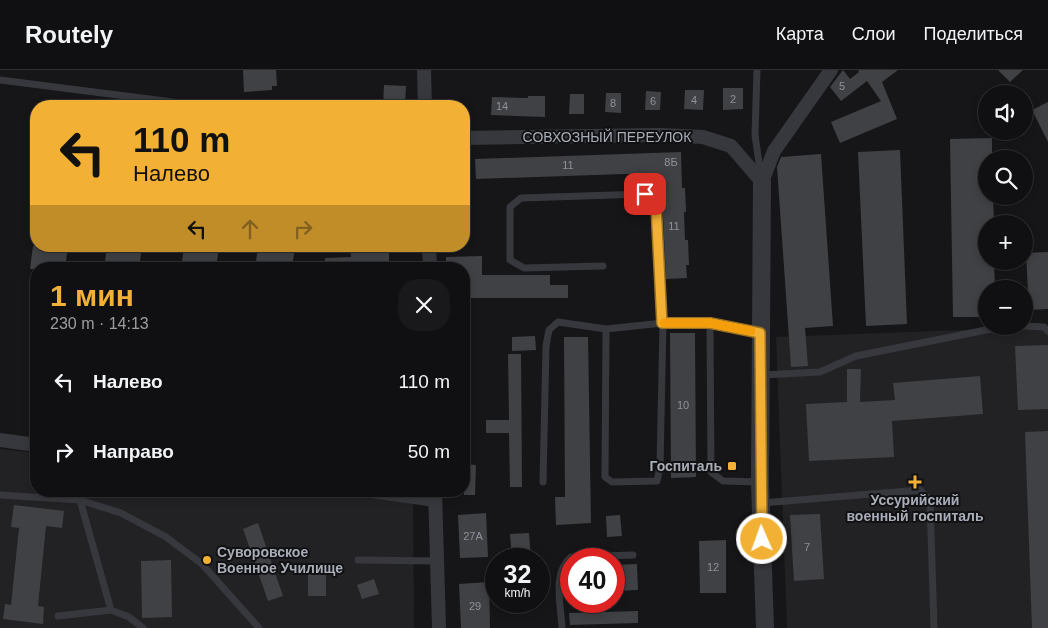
<!DOCTYPE html>
<html lang="ru">
<head>
<meta charset="utf-8">
<style>
	body { margin:0; font-family:Arial,sans-serif; background:#19191b; color:#f1f3f6; height:100vh; display:flex; flex-direction:column; font-size:19px; white-space:nowrap }
	* { box-sizing:border-box; margin:0 }
	p { font-size:16px; color:#9c9d9f }
	.icon { flex:none; width:28px; height:28px; fill:none; stroke:currentColor; stroke-width:2; stroke-linecap:round; stroke-linejoin:round }
	.map { position:relative; flex:1; overflow:hidden }
	.drawer { position:absolute; left:30px; top:192px; width:440px; height:235px; display:flex; flex-direction:column; background:#101012; border-radius:20px; box-shadow:0 2px 8px #0003,0 0 0 1px #303032 }
	.drawer>* { flex:none }
	.guide { position:absolute; left:30px; top:30px; width:440px; height:152px; border-radius:20px; box-shadow:0 2px 8px #0003,0 0 0 1px #303032; background:#f2b134; color:#111; overflow:hidden }
	.controls { position:absolute; left:978px; top:15px; display:grid; gap:10px }
	.controls a { display:grid; place-items:center; width:55px; height:55px; border-radius:50%; background:#101012; box-shadow:0 2px 8px #0003,0 0 0 1px #303032; font-size:25px }
	.speed { position:absolute; left:485px; top:478px; display:flex; gap:10px; font-size:25px; font-weight:700; text-align:center }
	.speed>* { display:grid; place-content:center; width:65px; height:65px; border-radius:50%; background:#101012; box-shadow:0 2px 8px #0003,0 0 0 1px #303032; line-height:1 }
	.speed small { font-size:12px; font-weight:400 }
	.speed .limit { border:8px solid #d22; background:#fff; color:#111 }
	.pin { position:absolute; display:grid; place-items:center; width:42px; height:42px; color:#fff; margin:-21px; border-radius:10px; box-shadow:0 2px 8px #0006 }
	.me { position:absolute; width:55px; margin:-28px; rotate:358deg; stroke-linejoin:round; filter:drop-shadow(0 0 4px #0008) }
	.turn { display:flex; align-items:center; gap:18px; height:105px; padding:0 20px; font-size:22px }
	.turn .icon { width:65px; height:65px; stroke-width:2.5 }
	.turn b { display:block; font-size:35px; line-height:42px }
	.lanes { display:flex; align-items:center; height:48px; padding:0 20px; background:#0003; justify-content:center; gap:25px; direction:ltr }
	.lanes .off { opacity:.35 }
	.round { display:grid; place-items:center; flex:none; width:52px; height:52px; border-radius:20px; background:#19191b }
	.head { display:flex; align-items:center; justify-content:space-between; height:85px; padding:0 20px }
	h1 { font-size:30px; font-weight:800; line-height:38px; color:#f2b134 }
	ul { padding:0; list-style:none }
	li { display:flex; align-items:center; gap:15px; height:70px; padding:0 20px }
	li div { flex:1 }
	li b { display:block; font-size:19px }
	li em { font-style:normal }
	header { display:flex; align-items:center; gap:30px; box-sizing:border-box; height:70px; padding:0 25px; background:#101012; border-bottom:1px solid #303032 }
	header strong { font-size:24px }
	nav { display:flex; gap:28px; margin-inline-start:auto; font-size:18px }
	.map>svg:first-child { display:block }
</style>
</head>
<body>
<header>
<strong>Routely</strong>
<nav><a>Карта</a><a>Слои</a><a>Поделиться</a></nav>
</header>
<div class="map">
<svg width="1048" height="558" viewBox="0 0 1048 558">
	<rect width="100%" height="100%" fill="#161618"/>
	<path fill="#222225" d="M1048 257V558H787L776 267Z
		M0 379 36 383V421H413L414 558H0Z"/>
	<path fill="#404145" d="M243 0H276L277 16H272V20L244 22Z
		M843 0 850 9 859 2 858 0H898L882 12 897 49 840 73 831 52 881 31 867 11 841 31 830 17Z
		M998 0H1023L1010 12Z
		M384 15 406 16 405 36H383Z
		M723 18H743V39L723 40Z
		M685 20H704L703 40 684 39Z
		M646 21 661 22 660 40H645Z
		M606 23H621V43L605 42Z
		M570 24H584V44H569Z
		M528 26H545V47L491 45 492 27 528 28Z
		M1048 32V72L1032 40Z
		M992 68V89H986V126H993L994 154H986V191H994L995 219H986V247H953L950 69Z
		M900 80 907 254 866 256 858 82Z
		M681 82 682 118H685L686 142H684L685 170H688L689 195H686L687 208 666 209 661 104 653 103 476 109 475 89Z
		M821 84 833 256 805 258 808 296 791 297 777 97 781 87Z
		M33 176H68L65 199H30Z
		M107 176H142L139 199H104Z
		M184 176H219L216 199H181Z
		M258 176H295L292 199H255Z
		M350 176H389V199H325V188L351 187Z
		M1048 182V239L1029 240 1026 183Z
		M482 186V205H550V215H568V228H464V199H446V187Z
		M670 263H695L696 407 671 408Z
		M535 266 536 280 512 281V267Z
		M564 267H588L591 453 556 455 555 427H565Z
		M1048 275V339L1018 340 1015 276Z
		M508 284H521L522 417H510L509 363H486V350H509Z
		M847 299H861L860 332 895 330 893 313 980 306 983 344 892 351 894 387 809 391 806 334 847 332Z
		M1048 361V558H1032L1025 362Z
		M464 394 476 395 475 425H464Z
		M14 435 64 441 62 458 46 456 38 536 44 537 43 554 3 549 5 534 11 535 19 458 11 457Z
		M486 443 488 487 460 488 458 445Z
		M820 444 824 509 794 511 790 445Z
		M620 445 622 466 607 467 606 446Z
		M258 453 283 526 268 531 243 459Z
		M529 463 531 489H512L510 464Z
		M726 470V523H700L699 471Z
		M171 490 172 547 142 548 141 491Z
		M637 494 638 520 614 521V495Z
		M308 498H326V526H308Z
		M374 509 379 524 362 529 357 515Z
		M489 512 490 558H461L459 514Z
		M638 541V553L570 555 569 543Z"/>
	<g fill="none" stroke-linecap="round" stroke-linejoin="round">
		<path stroke="#37383d" stroke-width="7" d="M757 0 755 65 761 107
			M0 10 204 36
			M603 196 524 198 510 190V137L521 128 645 124 655 135 663 253 660 397 657 411 612 412 605 407 606 259
			M710 253 760 263
			M1024 256 1044 257 1048 261
			M762 305 820 302 856 286 1006 256
			M543 412 546 276 549 260 558 252 606 259 663 253H710L711 402 723 411 760 412
			M0 425 80 430 121 443 166 467 202 494 259 558
			M761 433 920 420 930 430 934 558
			M358 490 437 491
			M111 540 129 547 143 558
			M58 546 111 540 80 430
			M562 558C561 535 552 503 571 487L633 485"/>
		<path stroke="#37383d" stroke-width="14" d="M424 0 425 36
			M464 68 659 65 703 67 731 76 762 112 774 81 831 0
			M429 176 430 199
			M0 370 36 375
			M372 421 435 430
			M435 421 439 558"/>
		<path stroke="#37383d" stroke-width="18" d="M762 112 760 412 765 558"/>
	</g>
	<g fill="none" stroke-linecap="round" stroke-linejoin="round">
		<defs>
			<path id="route" d="M645 124 656 135 662 253H710L760 263 762 469"/>
		</defs>
		<use href="#route" stroke="#9d7322" stroke-width="12"/>
		<use href="#route" stroke="#f2b134" stroke-width="9"/>
		<path stroke="#f59e0b" stroke-width="9" d="M664 253H710L751 261"/>
	</g>
	<g fill="#f2b134" stroke="#111113" stroke-width="2">
		<rect x="727" y="391" width="10" height="10" rx="2.5"/>
		<path d="M912.5 404.5h5v5h5v5h-5v5h-5v-5h-5v-5h5z"/>
		<circle cx="207" cy="490" r="5"/>
	</g>
	<g text-anchor="middle" stroke-width="4" stroke-linejoin="round" paint-order="stroke">
		<g font-size="11" fill="#8e929b">
			<text x="842" y="20">5</text>
			<text x="733" y="33">2</text>
			<text x="694" y="34">4</text>
			<text x="653" y="35">6</text>
			<text x="613" y="37">8</text>
			<text x="502" y="40">14</text>
			<text x="671" y="96">8Б</text>
			<text x="568" y="99">11</text>
			<text x="674" y="160">11</text>
			<text x="683" y="339">10</text>
			<text x="473" y="470">27А</text>
			<text x="807" y="481">7</text>
			<text x="713" y="501">12</text>
			<text x="475" y="540">29</text>
		</g>
		<g font-size="14" fill="#a8adb8" stroke="#111113">
			<text x="607" y="72">СОВХОЗНЫЙ ПЕРЕУЛОК</text>
		</g>
		<g font-size="14" font-weight="bold" fill="#a8adb8" stroke="#111113" text-anchor="end">
			<text x="722" y="401">Госпиталь</text>
			<text x="915" y="435" text-anchor="middle">Уссурийский<tspan x="915" dy="16">военный госпиталь</tspan></text>
			<text x="217" y="487" text-anchor="start">Суворовское<tspan x="217" dy="16">Военное Училище</tspan></text>
		</g>
	</g>
</svg>
<div class="controls">
<a><svg class="icon" aria-label="sound" viewBox="0 0 24 24"><path d="M4 9h4l5-4v14l-5-4H4zM17 9q2 3 0 6"/></svg></a>
<a><svg class="icon" aria-label="search" viewBox="0 0 24 24"><circle cx="10" cy="10" r="6"/><path d="M15 15l6 6"/></svg></a>
<a>+</a>
<a>−</a>
</div>
<div class="speed"><div>32<small>km/h</small></div><div class="limit">40</div></div>
<div class="pin" style="left:645px;top:124px;background:#d93025"><svg class="icon" aria-label="arrive" viewBox="0 0 24 24"><path d="M6 21V4h12l-3 4 3 4H6"/></svg></div>
<svg class="me" style="left:762px;top:469px" viewBox="-20 -20 40 40"><circle r="17" fill="#f2b134" stroke="#fff" stroke-width="3"/><path d="M0-11L8 9 0 5-8 9z" fill="#fff"/></svg>
<div class="guide">
<div class="turn"><svg class="icon" aria-label="left" viewBox="0 0 24 24"><path d="M17 20v-9H6M10 6l-5 5 5 5"/></svg><div><b>110 m</b>Налево</div></div>
<div class="lanes"><svg class="icon" aria-label="left" viewBox="0 0 24 24"><path d="M17 20v-9H6M10 6l-5 5 5 5"/></svg><svg class="icon off" aria-label="ahead" viewBox="0 0 24 24"><path d="M12 20V5M6 11l6-6 6 6"/></svg><svg class="icon off" aria-label="right" viewBox="0 0 24 24"><path d="M7 20v-9h11M14 6l5 5-5 5"/></svg></div>
</div>
<section class="drawer">
<div class="head"><div><h1>1 мин</h1><p>230 m · 14:13</p></div><a class="round"><svg class="icon" aria-label="close" viewBox="0 0 24 24"><path d="M6 6l12 12M18 6L6 18"/></svg></a></div>
<ul>
<li><svg class="icon" aria-label="left" viewBox="0 0 24 24"><path d="M17 20v-9H6M10 6l-5 5 5 5"/></svg><div><b>Налево</b></div><em>110 m</em></li>
<li><svg class="icon" aria-label="right" viewBox="0 0 24 24"><path d="M7 20v-9h11M14 6l5 5-5 5"/></svg><div><b>Направо</b></div><em>50 m</em></li>
</ul>
</section>
</div>
</body>
</html>
